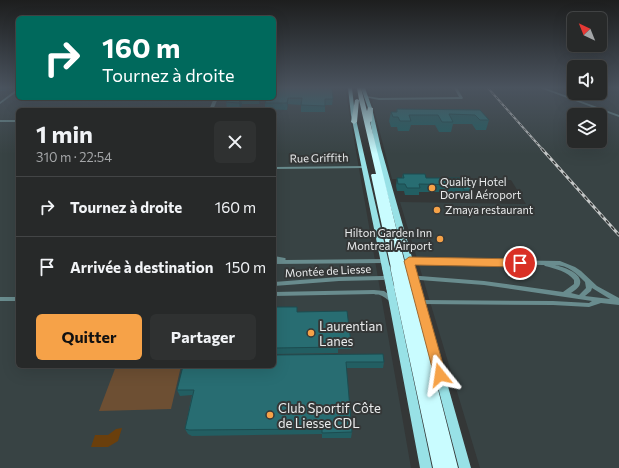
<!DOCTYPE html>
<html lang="fr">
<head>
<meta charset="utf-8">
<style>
	body { margin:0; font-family:Commissioner,sans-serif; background:#2f3131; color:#f1f3f6; height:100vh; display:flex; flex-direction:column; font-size:15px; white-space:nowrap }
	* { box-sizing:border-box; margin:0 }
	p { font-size:13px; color:#a4a6a8 }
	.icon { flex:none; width:22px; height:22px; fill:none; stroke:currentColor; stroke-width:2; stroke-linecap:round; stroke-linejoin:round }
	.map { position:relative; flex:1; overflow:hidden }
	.side { position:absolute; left:16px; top:108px; width:260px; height:260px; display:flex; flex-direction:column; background:#272929; border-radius:6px; box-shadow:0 4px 16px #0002,0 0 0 1px #434546 }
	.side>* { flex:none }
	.top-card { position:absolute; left:16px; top:16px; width:260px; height:84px; border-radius:6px; box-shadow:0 4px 16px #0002,0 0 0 1px #434546; background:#00695c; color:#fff; overflow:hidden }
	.needle { width:26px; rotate:317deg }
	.fabs { position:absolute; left:567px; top:12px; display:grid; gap:8px }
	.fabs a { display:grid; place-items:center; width:40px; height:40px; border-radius:6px; background:#272929; box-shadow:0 4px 16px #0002,0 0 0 1px #434546; font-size:20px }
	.pin { position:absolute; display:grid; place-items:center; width:34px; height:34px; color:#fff; margin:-17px; border:2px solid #fff; border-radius:50%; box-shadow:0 1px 4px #0007 }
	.me { position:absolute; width:44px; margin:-22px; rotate:345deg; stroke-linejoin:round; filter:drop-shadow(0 0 3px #0008) }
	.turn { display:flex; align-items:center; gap:14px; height:84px; padding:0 20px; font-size:18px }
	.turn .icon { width:52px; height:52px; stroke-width:2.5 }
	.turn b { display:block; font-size:28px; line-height:34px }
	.round { display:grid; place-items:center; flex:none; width:42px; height:42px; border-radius:6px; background:#2f3131 }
	.headline { display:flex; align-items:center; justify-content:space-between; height:68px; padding:0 20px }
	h1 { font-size:24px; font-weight:700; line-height:30px }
	.cta { display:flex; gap:8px; margin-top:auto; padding:8px 20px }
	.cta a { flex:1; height:46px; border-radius:6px; background:#f6a248; color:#111; font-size:16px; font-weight:700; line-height:46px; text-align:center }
	.cta a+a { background:#2f3131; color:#f1f3f6 }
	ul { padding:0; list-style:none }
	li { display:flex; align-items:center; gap:12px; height:60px; padding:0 20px; border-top:1px solid #434546 }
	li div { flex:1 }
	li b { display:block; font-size:15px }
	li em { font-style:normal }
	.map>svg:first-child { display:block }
</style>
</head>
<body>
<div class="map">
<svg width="619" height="468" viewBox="0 0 619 468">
	<rect width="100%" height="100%" fill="#343737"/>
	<path fill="#384344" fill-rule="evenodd" d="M0 88H18V98H274V88H345L411 468H0ZM18 110H274V366H18Z
		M368 88H574V93H600V88H619V468H480L400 202 526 204 511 180 392 179 372 102 373 101 369 94ZM574 115H600V141H574Z"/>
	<path fill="#6d4f33" d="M116 366H181L171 409 99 411Z"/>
	<path fill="#6a3f0c" d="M122 428 118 441 108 447H91L95 435H108L116 429Z"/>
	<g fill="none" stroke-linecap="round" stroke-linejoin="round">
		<path fill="#698c8e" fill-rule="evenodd" d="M454 88H457L463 98 462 99 379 100 364 97 366 96 379 98 459 97Z
			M540 88H545L619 115V117Z
			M17 89H18V91L0 104V102Z
			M214 98H218L213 110H209Z
			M0 120H18V122H0Z
			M365 166 367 167 366 168 274 169V167Z
			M274 256 285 258 286 259 285 260 385 259 387 260 388 261 387 262 385 263 274 264V260H275H274Z
			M409 259 560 261 575 267 581 271 597 286 619 298V305L601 303 589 307 553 305 420 304H418L417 302 418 300H420L553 301 589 303 592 301 484 285 420 280H418L417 278 418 276H420L484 281 563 292 574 284V280C567 271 556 269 545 266L544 265 409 263 407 262 406 261 407 260ZM555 265C568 265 577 274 585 282L586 288 579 295 571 293C574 291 579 288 580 284 583 273 563 267 555 265ZM592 288 610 299 585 296 591 291Z
			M382 276H384L385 278 384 280H382L339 281 274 286V282L339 277Z
			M374 290 384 291 394 298 395 300 394 302C388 302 386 297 380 295 378 294 376 295 374 294L274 296V292Z
			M0 297H18V301H0Z"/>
		<path fill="#98e1e6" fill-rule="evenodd" d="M348 88H352L355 115 390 268 389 270H383L382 268 351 115Z
			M361 88H365L372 108 381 148 415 268 414 270H408L407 268 375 148 368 108Z
			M390 284 393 285 394 287 432 468H420L386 287 387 285Z
			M416 284 419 285 420 287 471 468H459L412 287 413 285Z"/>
		<path fill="#c9fcff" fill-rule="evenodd" d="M357 88H361L367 111 368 107 373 108 372 121 370 122 406 268 405 270 402 271 398 270 395 271 392 270 391 268 371 175 372 174H376L359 100 357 122 354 124 351 122 355 100 357 99 359 100Z
			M399 283 403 286 407 283 410 284 412 287 458 468H433L394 287 396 284Z"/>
		<defs>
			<path id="rail-far1" d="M488 88 543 150"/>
			<path id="rail" d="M542 149 619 235"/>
		</defs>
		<use href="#rail-far1" stroke="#c3c6c6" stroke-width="2"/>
		<use href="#rail" stroke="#c3c6c6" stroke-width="3"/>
		<use href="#rail-far1" stroke="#343737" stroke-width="1" stroke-dasharray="3" stroke-linecap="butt"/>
		<use href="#rail" stroke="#343737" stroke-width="1.5" stroke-dasharray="4" stroke-linecap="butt"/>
		<path stroke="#98e1e6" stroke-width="8" d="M386 268 390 287
			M411 268 416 287"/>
		<path stroke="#c9fcff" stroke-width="9" d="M395 268 399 287
			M402 268 407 287"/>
	</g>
	<path fill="#225e62" d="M0 88H8L5 91H0Z
		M228 98H262L259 104H242L240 109H227L226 102Z
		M267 98 333 99 332 105H325V112H301V105L288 104 287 110 265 109V103Z
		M397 109 480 110 489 120 486 130H476L472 124H453L451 132H439L435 125H411L409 131H398L397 127H391L389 121 391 112H396Z
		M403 174 426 178H468L474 190 472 198 462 197 459 192H419V195H405L404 191H397L396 186 397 178H402Z
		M274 307 297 312 351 343V349H338V353L276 354V355L384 362 383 368H346L352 432 351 438H322V434L192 436 188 434 185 429 192 395 180 396 177 390 274 366Z"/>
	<path fill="#1c4c50" d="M241 98 242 104 240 109 239 103Z
		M259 98H262L259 104Z
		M288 98V104L287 110V103Z"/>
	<path fill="#286d72" stroke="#1c4c50" d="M274 88H332L333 99H325V106L301 105 302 98H288L287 103H265L267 98H274Z
		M228 98H241L239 103 226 102Z
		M397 109 480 110 489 120H480L475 115 449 114 453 122H442L438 115H409L411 121H400L398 117H393L391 112H397Z
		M403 174H425L426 178H468L474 190H464L462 185 419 184 420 188H407L405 184H398L397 178H404Z
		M274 307H297V312L347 311 351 343H338V347L276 348V355L383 354 384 362H346L352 432 322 433V429L189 430 185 429 194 390H177L183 366H274Z"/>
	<linearGradient id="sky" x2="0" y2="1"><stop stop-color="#1d1e1e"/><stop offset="0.57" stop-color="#4a535e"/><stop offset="1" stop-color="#4a535e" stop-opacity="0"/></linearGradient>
	<rect width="619" height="154" fill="url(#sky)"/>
	<path fill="#f6a248" stroke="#a0692f" d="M409 257 520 259 524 260 525 263 524 266 520 267 415 265 446 375 445 379 440 381 435 379 434 375 404 261Z"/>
	<g fill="#f6a248" stroke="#343737" stroke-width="1.5">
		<circle cx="432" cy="188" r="4"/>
		<circle cx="437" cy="210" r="4"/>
		<circle cx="440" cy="239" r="4"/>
		<circle cx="311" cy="333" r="4"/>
		<circle cx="270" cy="415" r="4"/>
	</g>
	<g text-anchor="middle" stroke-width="4" stroke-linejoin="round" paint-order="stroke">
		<g font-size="11" fill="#eaeced" stroke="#343737">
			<text transform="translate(319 158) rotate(-1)" y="4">Rue Griffith</text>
			<text transform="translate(328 271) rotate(-3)" y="4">Montée de Liesse</text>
		</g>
		<g font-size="11" fill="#eaeced" stroke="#343737" text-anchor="start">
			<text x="440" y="186">Quality Hotel<tspan x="440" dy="13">Dorval Aéroport</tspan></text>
			<text x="445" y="214">Zmaya restaurant</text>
			<text x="432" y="237" text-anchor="end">Hilton Garden Inn<tspan x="432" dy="13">Montreal Airport</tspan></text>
		</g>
		<g font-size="13" fill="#eaeced" stroke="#343737" text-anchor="start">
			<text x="319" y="331">Laurentian<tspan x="319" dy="15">Lanes</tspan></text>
			<text x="278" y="413">Club Sportif Côte<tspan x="278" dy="15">de Liesse CDL</tspan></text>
		</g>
	</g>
</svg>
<div class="fabs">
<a><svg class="needle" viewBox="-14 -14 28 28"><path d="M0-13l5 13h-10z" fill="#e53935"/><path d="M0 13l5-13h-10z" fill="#a4a6a8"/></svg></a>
<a><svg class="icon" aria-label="sound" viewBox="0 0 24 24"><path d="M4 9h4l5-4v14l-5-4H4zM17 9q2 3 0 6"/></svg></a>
<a><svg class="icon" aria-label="layers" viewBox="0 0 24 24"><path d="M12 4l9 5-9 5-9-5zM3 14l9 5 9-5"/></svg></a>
</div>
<div class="pin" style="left:520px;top:263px;background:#d93025"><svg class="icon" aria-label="arrive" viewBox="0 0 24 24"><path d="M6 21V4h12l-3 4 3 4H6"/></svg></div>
<svg class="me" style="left:440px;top:375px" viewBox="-20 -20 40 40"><path d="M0-17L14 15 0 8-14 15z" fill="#f6a248" stroke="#fff" stroke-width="4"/></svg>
<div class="top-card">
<div class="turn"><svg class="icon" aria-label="right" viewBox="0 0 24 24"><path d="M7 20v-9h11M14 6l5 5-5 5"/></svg><div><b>160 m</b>Tournez à droite</div></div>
</div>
<section class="side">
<div class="headline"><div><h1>1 min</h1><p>310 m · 22:54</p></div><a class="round"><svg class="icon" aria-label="close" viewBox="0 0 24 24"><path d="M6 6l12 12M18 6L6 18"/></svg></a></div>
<ul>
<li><svg class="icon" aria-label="right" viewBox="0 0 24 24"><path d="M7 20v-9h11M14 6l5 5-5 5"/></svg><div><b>Tournez à droite</b></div><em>160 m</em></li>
<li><svg class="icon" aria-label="arrive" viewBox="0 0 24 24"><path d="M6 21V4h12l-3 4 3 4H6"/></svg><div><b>Arrivée à destination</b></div><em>150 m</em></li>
</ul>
<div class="cta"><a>Quitter</a><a>Partager</a></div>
</section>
</div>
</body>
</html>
